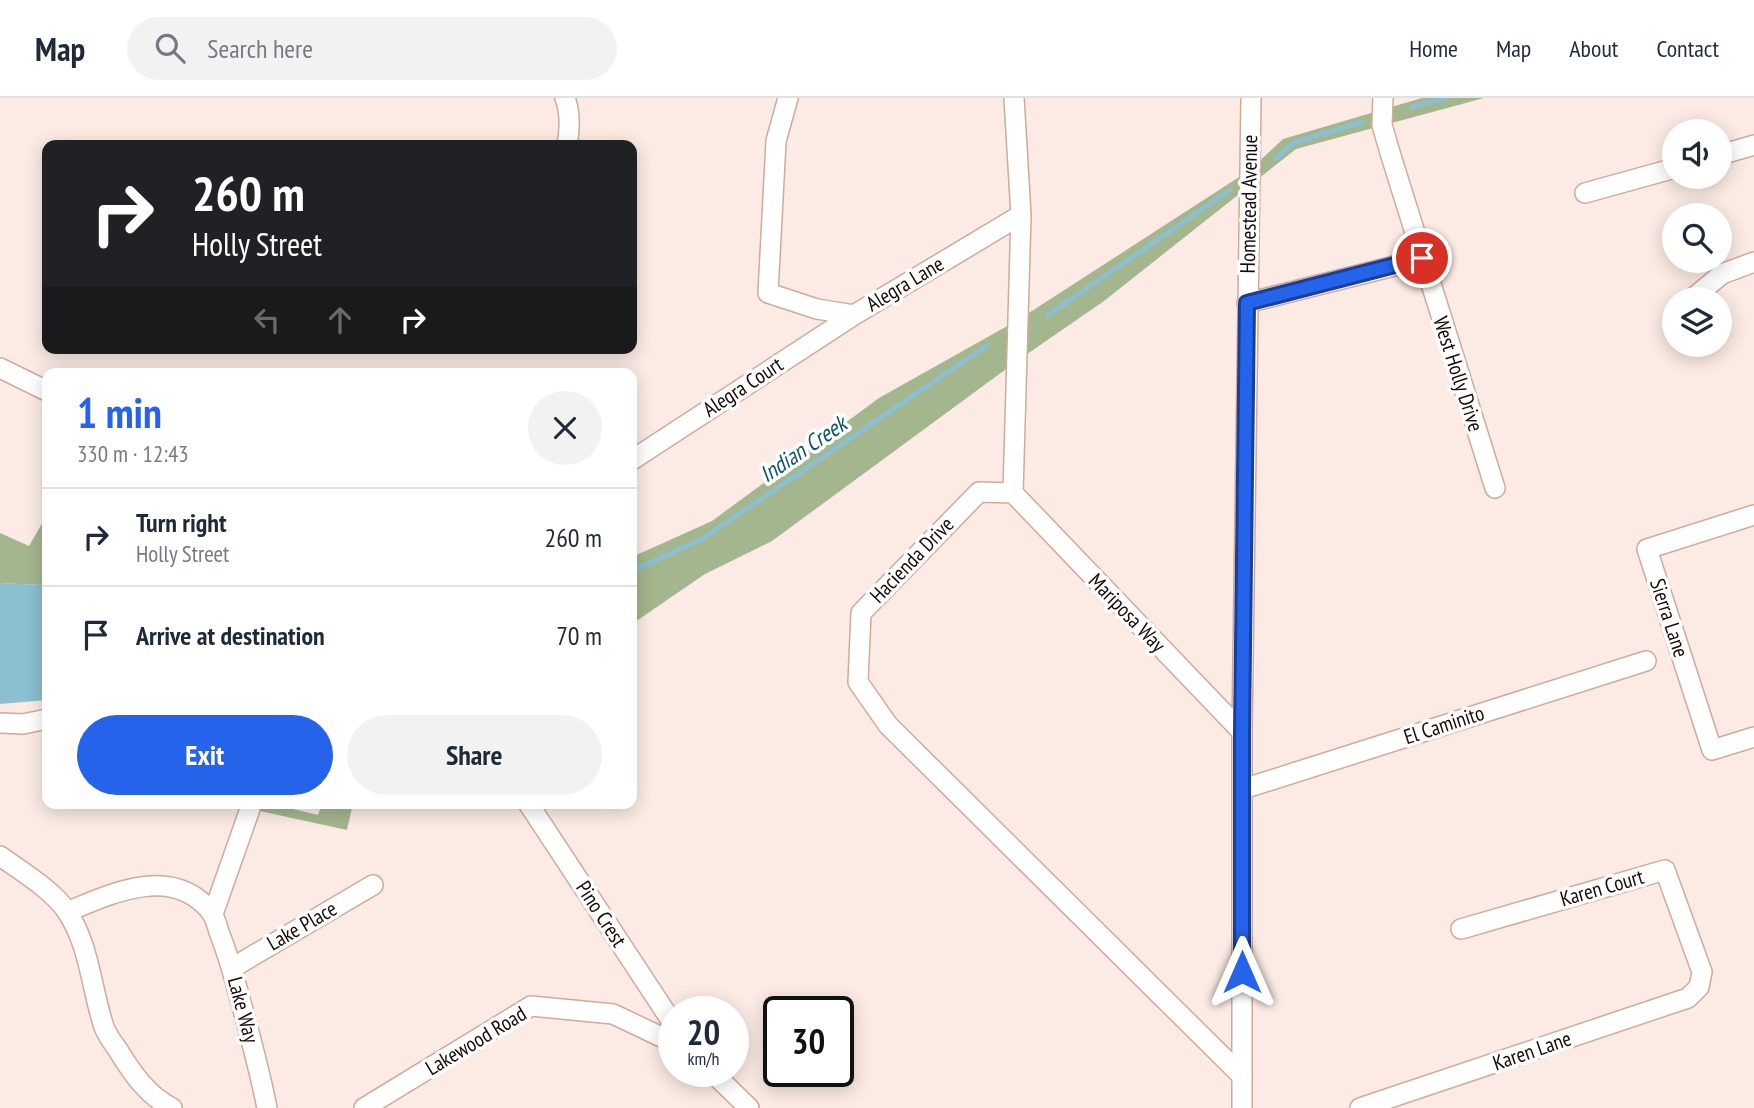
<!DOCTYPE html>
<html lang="en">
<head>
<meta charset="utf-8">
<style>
	body { margin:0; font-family:"PT Sans Narrow",sans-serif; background:#f2f2f3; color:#1f2937; height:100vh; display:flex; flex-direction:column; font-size:26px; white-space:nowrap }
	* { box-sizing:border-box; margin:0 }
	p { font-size:23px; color:#747a83 }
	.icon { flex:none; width:38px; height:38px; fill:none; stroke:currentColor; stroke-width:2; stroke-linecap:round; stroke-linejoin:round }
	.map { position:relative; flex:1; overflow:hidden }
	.panel { position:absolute; left:42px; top:270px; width:595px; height:441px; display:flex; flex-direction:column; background:#fff; border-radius:14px; box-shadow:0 4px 18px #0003 }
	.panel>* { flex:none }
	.guide { position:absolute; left:42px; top:42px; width:595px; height:214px; border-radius:14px; box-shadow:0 4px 18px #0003; background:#202124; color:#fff; overflow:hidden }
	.buttons { position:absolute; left:1662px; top:21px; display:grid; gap:14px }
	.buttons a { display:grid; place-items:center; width:70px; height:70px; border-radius:50%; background:#fff; box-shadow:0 4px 18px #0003; font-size:35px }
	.speed { position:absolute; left:658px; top:898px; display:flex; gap:14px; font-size:35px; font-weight:700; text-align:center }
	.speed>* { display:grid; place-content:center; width:91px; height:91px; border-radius:50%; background:#fff; box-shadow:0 4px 18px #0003; line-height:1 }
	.speed small { font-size:18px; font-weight:400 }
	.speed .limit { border:4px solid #111; border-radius:10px; background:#fff; color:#111 }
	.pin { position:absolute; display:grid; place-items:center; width:60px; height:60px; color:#fff; margin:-30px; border:4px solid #fff; border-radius:50%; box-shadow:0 2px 7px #0007 }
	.me { position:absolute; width:77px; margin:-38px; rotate:0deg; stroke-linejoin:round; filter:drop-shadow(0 0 5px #0008) }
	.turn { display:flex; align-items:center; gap:24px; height:147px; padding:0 35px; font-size:32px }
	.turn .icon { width:91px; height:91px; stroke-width:2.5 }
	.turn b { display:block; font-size:49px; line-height:60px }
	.lanes { display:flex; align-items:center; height:66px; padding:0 35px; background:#0003; justify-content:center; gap:35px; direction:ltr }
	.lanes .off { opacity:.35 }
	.round { display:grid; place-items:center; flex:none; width:74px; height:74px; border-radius:37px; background:#f2f2f3 }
	.summary { display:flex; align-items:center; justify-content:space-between; height:119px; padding:0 35px }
	h1 { font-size:42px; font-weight:800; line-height:52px; color:#2563eb }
	.cta { display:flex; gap:14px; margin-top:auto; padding:14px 35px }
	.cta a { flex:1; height:80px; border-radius:42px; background:#2563eb; color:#fff; font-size:28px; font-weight:800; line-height:80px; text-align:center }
	.cta a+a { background:#f2f2f3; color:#1f2937 }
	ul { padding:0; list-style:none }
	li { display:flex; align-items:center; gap:21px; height:98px; padding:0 35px; border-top:2px solid #e0e1e3 }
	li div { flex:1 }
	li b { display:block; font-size:26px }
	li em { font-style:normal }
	header { display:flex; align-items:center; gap:42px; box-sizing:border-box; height:98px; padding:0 35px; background:#fff; border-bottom:2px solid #e0e1e3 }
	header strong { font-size:33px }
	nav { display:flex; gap:38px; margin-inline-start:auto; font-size:24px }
	.search { width:490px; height:63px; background:#f2f2f3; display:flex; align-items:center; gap:18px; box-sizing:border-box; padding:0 24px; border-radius:38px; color:#747a83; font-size:26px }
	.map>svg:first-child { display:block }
</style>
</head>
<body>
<header>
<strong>Map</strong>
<div class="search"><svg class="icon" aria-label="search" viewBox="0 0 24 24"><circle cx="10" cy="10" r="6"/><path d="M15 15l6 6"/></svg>Search here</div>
<nav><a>Home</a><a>Map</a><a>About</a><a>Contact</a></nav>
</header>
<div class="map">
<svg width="1754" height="1010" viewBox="0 0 1754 1010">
	<rect width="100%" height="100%" fill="#fbebe4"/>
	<path fill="#a4b68e" d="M1422 0H1484L1296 51 1104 203 1017 263 772 443 705 476 632 526V459L712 423 879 300 1018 222 1250 72 1283 41Z
		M47 417V485L41 487 0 485V435L29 448Z
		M248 705H276V707L318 717 322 705H353L347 732 250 711Z"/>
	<path fill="#8cbfd0" d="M0 485 40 487 47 485V602L0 606Z"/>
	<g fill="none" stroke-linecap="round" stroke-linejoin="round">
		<path stroke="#8cbfd0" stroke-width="5" d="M1412 9 1446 0
			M1276 60 1293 45 1362 24
			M1048 217 1230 92
			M632 473 702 441 988 247"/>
		<defs>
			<path id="minor" d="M565 0C571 16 570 31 567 47
				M788 0 776 43 768 195 817 211 854 217
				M1014 0 1021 117 1013 395 979 394 861 515 858 584 888 627 1242 978
				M1383 0 1382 27 1391 58 1495 390
				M1720 57 1754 47
				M1585 95 1675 70
				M1692 201 1722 176 1754 164
				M1247 205 1422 161
				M0 270 47 293
				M632 362 854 217 1021 117
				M1013 395 1242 634
				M1754 417 1647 451 1712 652 1754 639
				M0 625 23 626 47 621
				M1243 691 1646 563
				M528 705 674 927
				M0 758C21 773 51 791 66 812 90 847 91 890 104 929 107 937 113 945 118 952 132 975 147 997 172 1010
				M67 814C112 795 173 766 211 814 215 819 217 827 219 834 226 852 232 871 237 890 248 930 259 969 267 1010
				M213 816 250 711 248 705
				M232 870 373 787
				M711 973 749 1010
				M364 1010 531 908 613 916 674 945
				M1242 1010V634L1251 0
				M1360 1010 1688 900 1699 889 1702 874 1665 772 1461 831"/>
		</defs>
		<use href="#minor" stroke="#d0aa9b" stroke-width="22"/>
		<use href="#minor" stroke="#fff" stroke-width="19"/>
	</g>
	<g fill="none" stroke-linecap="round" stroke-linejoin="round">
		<defs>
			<path id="route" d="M1242 874V634L1247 205 1422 160"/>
		</defs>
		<use href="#route" stroke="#184099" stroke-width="18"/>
		<use href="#route" stroke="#2563eb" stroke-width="12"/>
	</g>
	<g text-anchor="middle" stroke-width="7" stroke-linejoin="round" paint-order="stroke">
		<g font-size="21" fill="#170a06" stroke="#fff">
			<text transform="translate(1249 106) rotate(-89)" y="7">Homestead Avenue</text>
			<text transform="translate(905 186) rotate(-31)" y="7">Alegra Lane</text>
			<text transform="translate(1458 276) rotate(72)" y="7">West Holly Drive</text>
			<text transform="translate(743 289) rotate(-33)" y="7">Alegra Court</text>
			<text transform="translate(912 462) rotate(-46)" y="7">Hacienda Drive</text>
			<text transform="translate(1127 515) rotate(46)" y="7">Mariposa Way</text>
			<text transform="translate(1669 520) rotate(72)" y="7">Sierra Lane</text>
			<text transform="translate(1444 627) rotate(-18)" y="7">El Caminito</text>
			<text transform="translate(1602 790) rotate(-16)" y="7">Karen Court</text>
			<text transform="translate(601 816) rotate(57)" y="7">Pino Crest</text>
			<text transform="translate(302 828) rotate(-30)" y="7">Lake Place</text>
			<text transform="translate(243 912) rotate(75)" y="7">Lake Way</text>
			<text transform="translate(476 943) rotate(-31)" y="7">Lakewood Road</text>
			<text transform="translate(1532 953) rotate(-19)" y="7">Karen Lane</text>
		</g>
		<g font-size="23" font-style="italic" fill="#115768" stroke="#fff">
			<text transform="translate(803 351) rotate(-34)" y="8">Indian Creek</text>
		</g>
	</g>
</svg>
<div class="buttons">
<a><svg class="icon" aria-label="sound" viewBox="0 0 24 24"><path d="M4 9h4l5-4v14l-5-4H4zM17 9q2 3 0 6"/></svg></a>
<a><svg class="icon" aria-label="search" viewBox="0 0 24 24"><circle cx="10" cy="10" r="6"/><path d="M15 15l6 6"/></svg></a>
<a><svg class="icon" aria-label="layers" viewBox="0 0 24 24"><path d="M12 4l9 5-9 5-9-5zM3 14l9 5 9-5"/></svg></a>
</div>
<div class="speed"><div>20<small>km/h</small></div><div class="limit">30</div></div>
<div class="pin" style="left:1422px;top:160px;background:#d93025"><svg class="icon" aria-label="arrive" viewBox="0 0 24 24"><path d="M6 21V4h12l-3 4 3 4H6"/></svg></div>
<svg class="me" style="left:1242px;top:874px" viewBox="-20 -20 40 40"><path d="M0-17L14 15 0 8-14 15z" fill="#2563eb" stroke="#fff" stroke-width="4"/></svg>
<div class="guide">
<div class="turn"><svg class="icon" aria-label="right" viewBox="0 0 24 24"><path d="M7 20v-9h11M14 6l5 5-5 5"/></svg><div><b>260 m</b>Holly Street</div></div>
<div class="lanes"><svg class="icon off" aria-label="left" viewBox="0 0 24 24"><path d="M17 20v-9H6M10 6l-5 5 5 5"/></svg><svg class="icon off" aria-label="ahead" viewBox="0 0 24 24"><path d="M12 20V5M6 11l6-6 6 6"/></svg><svg class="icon" aria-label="right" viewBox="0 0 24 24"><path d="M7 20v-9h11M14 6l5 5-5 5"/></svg></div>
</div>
<section class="panel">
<div class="summary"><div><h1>1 min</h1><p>330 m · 12:43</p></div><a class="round"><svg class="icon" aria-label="close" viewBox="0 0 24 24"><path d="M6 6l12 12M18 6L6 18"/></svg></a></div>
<ul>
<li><svg class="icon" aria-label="right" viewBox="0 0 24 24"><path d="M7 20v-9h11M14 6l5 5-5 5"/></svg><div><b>Turn right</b><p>Holly Street</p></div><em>260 m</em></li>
<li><svg class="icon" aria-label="arrive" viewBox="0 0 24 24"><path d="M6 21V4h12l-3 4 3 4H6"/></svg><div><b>Arrive at destination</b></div><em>70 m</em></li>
</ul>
<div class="cta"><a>Exit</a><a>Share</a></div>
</section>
</div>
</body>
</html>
